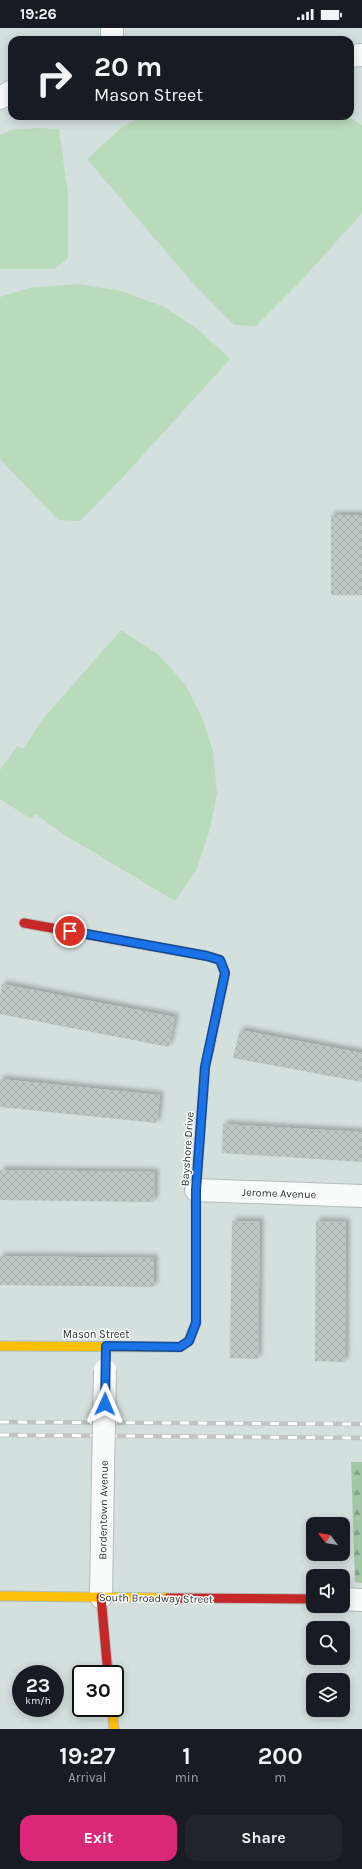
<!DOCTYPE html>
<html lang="en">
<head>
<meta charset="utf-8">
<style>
	body { margin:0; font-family:Karla,sans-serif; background:#20242c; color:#f1f3f6; height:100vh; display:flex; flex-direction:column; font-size:15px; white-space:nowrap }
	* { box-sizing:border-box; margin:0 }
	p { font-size:13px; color:#9ea1a6 }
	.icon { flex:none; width:22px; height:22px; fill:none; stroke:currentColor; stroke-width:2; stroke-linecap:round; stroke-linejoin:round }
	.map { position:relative; height:1701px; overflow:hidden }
	.panel { display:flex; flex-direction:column; background:#171b24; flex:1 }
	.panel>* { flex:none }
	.hud { position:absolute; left:8px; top:8px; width:346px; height:84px; border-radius:12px; box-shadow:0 2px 10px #0003; background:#171b24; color:#f1f3f6; overflow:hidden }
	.needle { width:26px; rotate:301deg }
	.fabs { position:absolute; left:306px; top:1489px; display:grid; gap:8px }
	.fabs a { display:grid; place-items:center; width:44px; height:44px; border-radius:8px; background:#171b24; box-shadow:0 2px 10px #0003; font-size:20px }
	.speed { position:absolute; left:12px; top:1637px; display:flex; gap:8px; font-size:20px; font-weight:700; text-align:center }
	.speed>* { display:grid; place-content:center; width:52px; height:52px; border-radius:50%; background:#171b24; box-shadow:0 2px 10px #0003; line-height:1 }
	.speed small { font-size:10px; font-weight:400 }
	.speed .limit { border:2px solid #111; border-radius:6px; background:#fff; color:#111 }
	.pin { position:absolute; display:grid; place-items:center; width:34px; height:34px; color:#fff; margin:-17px; border:2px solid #fff; border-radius:50%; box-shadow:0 1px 4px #0007 }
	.me { position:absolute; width:44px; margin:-22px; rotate:1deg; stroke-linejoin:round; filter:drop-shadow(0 0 3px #0008) }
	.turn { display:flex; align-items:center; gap:14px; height:84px; padding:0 20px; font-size:18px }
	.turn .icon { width:52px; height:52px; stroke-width:2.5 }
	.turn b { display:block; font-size:28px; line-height:34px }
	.eta { display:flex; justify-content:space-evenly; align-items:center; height:68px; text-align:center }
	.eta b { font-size:24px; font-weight:700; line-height:28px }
	.button { display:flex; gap:8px; margin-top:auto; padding:8px 20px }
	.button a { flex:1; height:46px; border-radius:12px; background:#db2777; color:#fff; font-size:16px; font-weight:700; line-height:46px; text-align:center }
	.button a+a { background:#20242c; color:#f1f3f6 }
	.status { display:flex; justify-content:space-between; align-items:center; height:28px; padding:0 20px; background:#171b24; direction:ltr }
	.status svg { height:11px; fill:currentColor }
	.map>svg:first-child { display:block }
</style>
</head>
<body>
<div class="status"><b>19:26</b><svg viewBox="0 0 49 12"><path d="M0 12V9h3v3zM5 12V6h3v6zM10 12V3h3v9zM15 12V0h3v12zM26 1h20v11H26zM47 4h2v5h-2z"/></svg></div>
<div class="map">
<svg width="362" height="1701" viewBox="0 0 362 1701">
	<defs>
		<pattern id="forest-firs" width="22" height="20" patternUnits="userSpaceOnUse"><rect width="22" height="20" fill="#a2c7a5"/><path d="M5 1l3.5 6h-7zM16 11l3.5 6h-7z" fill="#84a287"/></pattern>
		<pattern id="building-cross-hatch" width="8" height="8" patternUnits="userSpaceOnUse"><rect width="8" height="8" fill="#bec8c4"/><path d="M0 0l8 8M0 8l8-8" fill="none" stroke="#a3aca9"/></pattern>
		<filter id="shadow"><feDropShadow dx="3.5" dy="-3.5" stdDeviation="2" flood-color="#0004"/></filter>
	</defs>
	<rect width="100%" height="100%" fill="#d4e0de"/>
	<path fill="url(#forest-firs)" d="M351 1434H362V1555L355 1554Z"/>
	<path fill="#badabc" d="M142 88H347L362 97V185L301 253 256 298 234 297 190 252 87 131 121 100Z
		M35 100 59 101 68 167V230L55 241H0V107L10 102Z
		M78 256 121 263 162 278 198 301 230 331 124 448 80 493 58 492 0 431V269L30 260Z
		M121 602 158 626 185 656 202 689 213 723 217 765 210 801 197 840 175 873 63 806 35 786 31 791 0 771V742L17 718 23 721 42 692Z"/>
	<path fill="url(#building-cross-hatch)" filter="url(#shadow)" d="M331 487H362V567H331Z
		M2 956 175 989 169 1019 0 986V968Z
		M240 1002 362 1025V1054L233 1030Z
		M0 1051 160 1067 157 1095 0 1079Z
		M223 1096 362 1104V1134L222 1125Z
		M0 1142 155 1144 154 1174 0 1172Z
		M232 1193H260L258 1331 230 1330Z
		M316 1193 346 1194 345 1334 315 1333Z
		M0 1228 154 1230V1259L0 1257Z"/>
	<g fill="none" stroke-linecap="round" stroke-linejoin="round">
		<defs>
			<path id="street" d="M112 12V0
				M350 28 362 27
				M0 70 12 63
				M196 1162 362 1168
				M101 1569 103 1445
				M343 1571 362 1572"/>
			<path id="fast" d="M193 1302 196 1295V1162L205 1039 209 1022"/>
			<path id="slow" d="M0 1318 180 1319 189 1313 193 1302
				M0 1568 168 1570
				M112 1680 114 1701"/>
			<path id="jam" d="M24 895 207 928 220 932 225 945 209 1022
				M101 1569 108 1646
				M168 1570 313 1571"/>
		</defs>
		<use href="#street" stroke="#b2bcba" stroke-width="24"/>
		<use href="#fast" stroke="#b2bcba" stroke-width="11"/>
		<use href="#slow" stroke="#b2bcba" stroke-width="11"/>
		<use href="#jam" stroke="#b2bcba" stroke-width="11"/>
		<use href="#street" stroke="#f9fafa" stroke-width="22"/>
		<use href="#fast" stroke="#4caf50" stroke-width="9"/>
		<use href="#slow" stroke="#ffc107" stroke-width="9"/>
		<use href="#jam" stroke="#c62828" stroke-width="9"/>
		<defs>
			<path id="rail" d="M0 1394 362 1396
				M0 1407 362 1410"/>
		</defs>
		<use href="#rail" stroke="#c1c4c4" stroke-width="4.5"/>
		<use href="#rail" stroke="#fff" stroke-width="3" stroke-dasharray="9" stroke-linecap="butt"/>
		<defs>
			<path id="street-bridge" d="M103 1445 105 1342"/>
		</defs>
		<use href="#street-bridge" stroke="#b2bcba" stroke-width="24" stroke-linecap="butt"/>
		<use href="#street-bridge" stroke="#f9fafa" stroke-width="22"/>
	</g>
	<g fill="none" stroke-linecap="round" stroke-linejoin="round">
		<defs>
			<path id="route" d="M70 903 207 928 220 932 225 945 205 1039 196 1162V1295L189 1313 180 1319 106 1318 105 1376"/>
		</defs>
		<use href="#route" stroke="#114b97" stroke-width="10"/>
		<use href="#route" stroke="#1a73e8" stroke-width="7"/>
	</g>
	<g text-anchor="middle" stroke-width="3" stroke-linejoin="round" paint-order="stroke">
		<g font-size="11" fill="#2b3432" stroke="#fff">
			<text transform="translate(187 1121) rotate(-86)" y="4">Bayshore Drive</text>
			<text transform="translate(279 1165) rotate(2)" y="4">Jerome Avenue</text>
			<text x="96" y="1310">Mason Street</text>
			<text transform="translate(103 1482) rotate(-89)" y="4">Bordentown Avenue</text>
			<text transform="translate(156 1570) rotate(1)" y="4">South Broadway Street</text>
		</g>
	</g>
</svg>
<div class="fabs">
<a><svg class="needle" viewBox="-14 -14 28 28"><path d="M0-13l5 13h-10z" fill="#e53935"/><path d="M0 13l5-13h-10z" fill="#9ea1a6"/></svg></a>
<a><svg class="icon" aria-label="sound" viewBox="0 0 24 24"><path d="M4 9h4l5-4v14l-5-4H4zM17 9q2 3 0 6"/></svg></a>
<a><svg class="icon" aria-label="search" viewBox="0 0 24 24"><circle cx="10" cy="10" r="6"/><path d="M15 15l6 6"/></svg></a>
<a><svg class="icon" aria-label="layers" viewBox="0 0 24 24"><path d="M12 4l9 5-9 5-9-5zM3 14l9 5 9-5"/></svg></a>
</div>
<div class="speed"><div>23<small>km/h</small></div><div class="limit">30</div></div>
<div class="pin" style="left:70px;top:903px;background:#d93025"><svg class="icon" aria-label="arrive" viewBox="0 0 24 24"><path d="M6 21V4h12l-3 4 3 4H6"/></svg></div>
<svg class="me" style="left:105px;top:1376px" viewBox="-20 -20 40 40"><path d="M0-17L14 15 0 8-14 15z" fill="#1a73e8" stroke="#fff" stroke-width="4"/></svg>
<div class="hud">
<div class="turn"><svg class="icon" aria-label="right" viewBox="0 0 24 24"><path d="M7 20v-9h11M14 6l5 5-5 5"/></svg><div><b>20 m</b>Mason Street</div></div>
</div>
</div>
<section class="panel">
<div class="eta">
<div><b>19:27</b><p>Arrival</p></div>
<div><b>1</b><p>min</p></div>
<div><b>200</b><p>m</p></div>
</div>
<div class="button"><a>Exit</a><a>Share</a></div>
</section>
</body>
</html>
